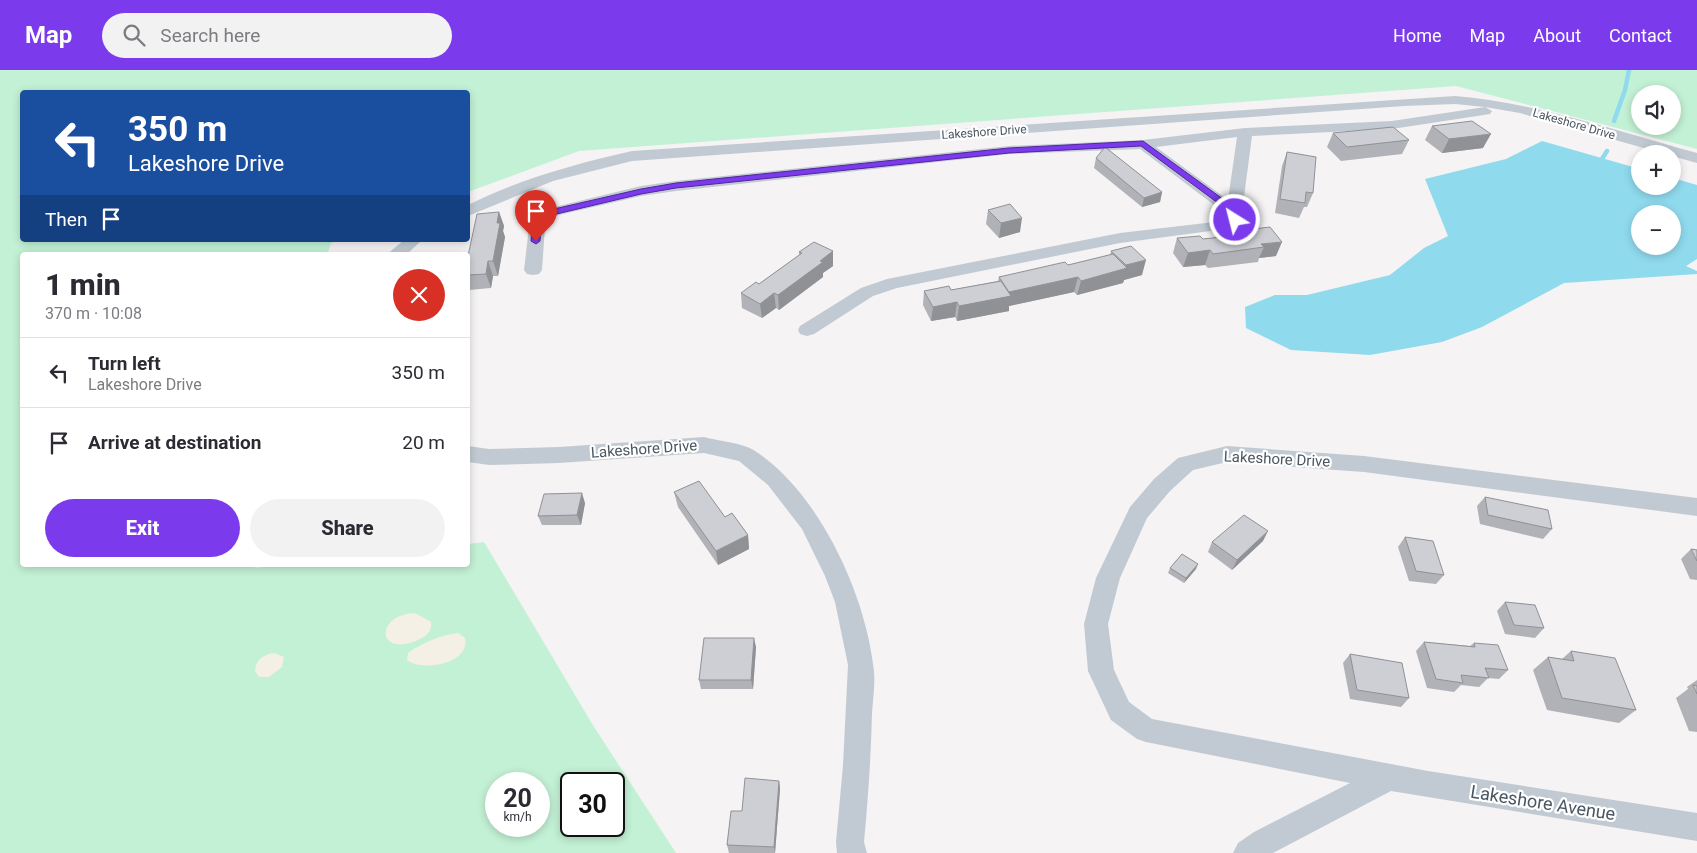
<!DOCTYPE html>
<html lang="en">
<head>
<meta charset="utf-8">
<style>
	body { margin:0; font-family:Roboto,sans-serif; background:#f2f2f3; color:#2b2b33; height:100vh; display:flex; flex-direction:column; font-size:19px; white-space:nowrap }
	* { box-sizing:border-box; margin:0 }
	p { font-size:16px; color:#7c7c81 }
	.icon { flex:none; width:28px; height:28px; fill:none; stroke:currentColor; stroke-width:2; stroke-linecap:round; stroke-linejoin:round }
	.map { position:relative; flex:1; overflow:hidden }
	.sheet { position:absolute; left:20px; top:182px; width:450px; height:315px; display:flex; flex-direction:column; background:#fff; border-radius:5px; box-shadow:0 2px 8px #0003 }
	.sheet>* { flex:none }
	.banner { position:absolute; left:20px; top:20px; width:450px; height:152px; border-radius:5px; box-shadow:0 2px 8px #0003; background:#1a4fa0; color:#fff; overflow:hidden }
	.buttons { position:absolute; left:1631px; top:15px; display:grid; gap:10px }
	.buttons a { display:grid; place-items:center; width:50px; height:50px; border-radius:50%; background:#fff; box-shadow:0 2px 8px #0003; font-size:25px }
	.speed { position:absolute; left:485px; top:702px; display:flex; gap:10px; font-size:25px; font-weight:700; text-align:center }
	.speed>* { display:grid; place-content:center; width:65px; height:65px; border-radius:50%; background:#fff; box-shadow:0 2px 8px #0003; line-height:1 }
	.speed small { font-size:12px; font-weight:400 }
	.speed .limit { border:2px solid #111; border-radius:8px; background:#fff; color:#111 }
	.pin { position:absolute; display:grid; place-items:center; width:42px; height:42px; color:#fff; margin:-51px -21px; border-radius:50% 50% 50% 0; rotate:-45deg; box-shadow:0 0 5px #0007 }
	.pin .icon { rotate:45deg }
	.me { position:absolute; width:55px; margin:-28px; rotate:324deg; stroke-linejoin:round; filter:drop-shadow(0 0 4px #0008) }
	.turn { display:flex; align-items:center; gap:18px; height:105px; padding:0 25px; font-size:22px }
	.turn .icon { width:65px; height:65px; stroke-width:2.5 }
	.turn b { display:block; font-size:35px; line-height:42px }
	.then { display:flex; align-items:center; height:48px; padding:0 25px; background:#0003; gap:10px; font-size:19px }
	.round { display:grid; place-items:center; flex:none; width:52px; height:52px; border-radius:26px; background:#f2f2f3 }
	.summary { display:flex; align-items:center; justify-content:space-between; height:85px; padding:0 25px }
	h1 { font-size:30px; font-weight:800; line-height:38px }
	.primary-button { display:flex; gap:10px; margin-top:auto; padding:10px 25px }
	.primary-button a { flex:1; height:58px; border-radius:30px; background:#7c3aed; color:#fff; font-size:20px; font-weight:800; line-height:58px; text-align:center }
	.primary-button a+a { background:#f2f2f3; color:#2b2b33 }
	ul { padding:0; list-style:none }
	li { display:flex; align-items:center; gap:15px; height:70px; padding:0 25px; border-top:1px solid #e1e1e2 }
	li div { flex:1 }
	li b { display:block; font-size:19px }
	li em { font-style:normal }
	header { display:flex; align-items:center; gap:30px; box-sizing:border-box; height:70px; padding:0 25px; background:#7c3aed; color:#fff }
	header strong { font-size:24px }
	nav { display:flex; gap:28px; margin-inline-start:auto; font-size:18px }
	.search { width:350px; height:45px; background:#f2f2f3; display:flex; align-items:center; gap:12px; box-sizing:border-box; padding:0 18px; border-radius:28px; color:#7c7c81; font-size:19px }
	.map>svg:first-child { display:block }
</style>
</head>
<body>
<header>
<strong>Map</strong>
<div class="search"><svg class="icon" aria-label="search" viewBox="0 0 24 24"><circle cx="10" cy="10" r="6"/><path d="M15 15l6 6"/></svg>Search here</div>
<nav><a>Home</a><a>Map</a><a>About</a><a>Contact</a></nav>
</header>
<div class="map">
<svg width="1697" height="783" viewBox="0 0 1697 783">
	<rect width="100%" height="100%" fill="#f5f3f3"/>
	<path fill="#c3f1d5" fill-rule="evenodd" d="M0 0H1697V79L1456 16 579 81 468 122V22H22V170H339L331 173 327 185H22V495H257L255 498 279 495H468V474L484 472 594 657 676 783H0ZM1640 24H1672V56H1640ZM496 714H539V756H496ZM571 714H614V756H571Z"/>
	<path fill="#f5f0e5" d="M415 543 431 552C432 559 429 564 422 568 378 591 372 545 415 543Z
		M458 563 465 568C471 594 421 602 407 590L408 583C422 573 441 565 458 563Z
		M274 583 284 587 282 597 269 607H259L255 601C256 589 263 585 274 583Z"/>
	<path fill="#90daee" fill-rule="evenodd" d="M1542 71 1640 99V116H1672L1673 108 1697 115V189L1686 196 1697 201V204L1564 213 1482 257 1442 272 1370 285 1291 280 1246 258 1245 237 1275 225H1307L1390 205 1424 178 1448 166 1425 109 1506 89ZM1640 144H1672V176H1640Z"/>
	<g fill="none" stroke-linecap="round" stroke-linejoin="round">
		<path stroke="#90daee" stroke-width="4.5" d="M1614 51 1625 20 1629 0
			M1602 89 1607 81"/>
		<path fill="#c1cad2" fill-rule="evenodd" d="M1455 26C1538 33 1617 61 1697 83V93L1672 86V84H1665L1520 43 1485 37 1492 41 1490 44 1392 59 1252 66 1242 142 1243 150 1233 158 1120 173 897 218 873 226 814 264 807 266 800 264 798 260 800 256 861 218 887 209 1120 163 1223 151 1227 148 1226 144 1140 79 1009 84 676 121 641 126 550 147 545 157 542 200 539 204 533 205 527 204 524 200 529 157 538 141 641 116 676 111 1009 76 1143 70 1245 58 1392 51 1485 37 1455 34 1404 36 632 91 553 111 468 146V135C520 109 575 94 632 81ZM1237 67 1228 130 1156 77Z
			M404 170H422L406 185H386Z
			M704 367C718 371 744 373 755 381 818 422 864 521 873 594 876 610 873 628 872 643 871 686 868 729 864 772L867 783H837L836 772 843 695 848 595 835 532 825 506 802 459 768 415 739 391 704 383 559 393 489 395 468 392V376L489 379 559 377Z
			M1227 376 1364 386 1697 428V446L1364 402 1227 392 1193 400 1170 421 1147 448 1120 508 1108 554 1114 600 1129 632 1152 649 1428 701 1697 743V771L1391 721 1273 783H1233L1238 773 1254 762 1350 713 1146 672 1137 669 1111 650 1088 601 1084 554 1096 508 1130 437 1154 409 1178 388Z"/>
	</g>
	<path fill="#b0b2b7" d="M1432 56 1483 78 1442 83 1425 70Z
		M1333 63 1409 70 1402 84 1341 91 1327 77Z
		M1287 82 1313 123 1307 137H1304L1299 148 1275 143 1282 96Z
		M1096 88 1162 122 1160 132 1142 137 1094 98Z
		M988 140 1020 162 999 168 986 154Z
		M499 142 504 156 503 161 505 167 498 206H493L491 218 469 220 468 217V186Z
		M1246 160 1276 186 1259 188 1258 192 1208 198 1205 195 1183 197 1173 183 1177 168 1203 169 1244 164Z
		M833 181V196L823 203V207L779 240 776 238 762 248 742 238 741 223 759 214 799 185V182Z
		M1111 181 1142 205 1124 210 1123 213 1077 225 1074 222 1009 236V241L957 251 955 247 931 251 923 235 924 221 951 220 998 211 999 207 1068 195 1110 185Z
		M674 422 725 447 748 465 749 479 718 495 678 437Z
		M1485 427 1552 459 1543 469 1480 454 1477 436Z
		M585 433 581 455H542L538 446Z
		M1405 467 1444 505 1436 514 1409 511 1398 477Z
		M1263 471 1232 500 1208 482 1212 472Z
		M1691 479 1697 480V510L1690 509 1681 489Z
		M1170 498 1196 499 1184 513 1168 503Z
		M1505 532 1544 558 1535 568 1505 564 1497 541Z
		M1424 572 1470 576 1474 573 1508 600 1499 609 1488 608 1479 617 1461 615 1454 622 1427 618 1416 581Z
		M756 577 753 619H701L699 610Z
		M1571 581 1636 640 1619 653 1547 640 1533 600 1548 587 1562 589Z
		M1350 584 1409 628 1401 637 1350 629 1343 593Z
		M1697 610V662L1689 661 1676 628 1688 619 1687 617Z
		M779 711 780 719 775 783H729L727 775 742 741Z"/>
	<path fill="#909195" d="M1491 64 1483 78 1442 83 1449 69Z
		M1162 122 1160 132 1142 137 1144 128Z
		M499 142 504 156 503 161 505 167 498 206 493 191 497 153Z
		M1022 148 1020 162 999 168 1001 153Z
		M1282 172 1276 186 1259 188 1264 177 1261 174Z
		M1210 180 1205 195 1183 197 1188 183Z
		M833 181V196L823 203V207L779 240 778 225Z
		M1146 190 1142 205 1124 210 1123 213 1077 225 1081 211 1125 199 1126 195Z
		M488 191 493 206 491 218 486 204Z
		M1078 207 1074 222 1009 236V241L957 251 959 236 1009 222Z
		M774 223 776 238 762 248 760 234Z
		M957 232 955 247 931 251 933 237Z
		M582 423 585 433 581 455 577 445Z
		M1268 461 1263 471 1232 500 1237 490Z
		M748 465 749 479 718 495 716 481Z
		M1198 494 1196 499 1184 513 1186 508Z
		M754 568 756 577 753 619 751 610Z
		M779 711 780 719 775 783 774 777Z"/>
	<path fill="#cdcfd5" stroke="#909195" d="M1472 51 1491 64 1449 69 1432 56Z
		M1393 57 1409 70 1347 77 1333 63Z
		M1105 77 1162 122 1144 128 1096 88Z
		M1287 82 1316 87 1313 123 1306 122 1305 133 1280 129Z
		M1010 134 1022 148 1001 153 988 140Z
		M499 142 497 153H500L493 191H488L486 204 468 205V186L477 144Z
		M1270 157 1282 172 1261 174 1264 177 1213 184 1210 180 1188 183 1177 168 1200 166 1203 169 1249 164 1246 160Z
		M814 172 833 181 820 191 823 192 778 225 774 223 760 234 741 223 756 212 759 214 802 183 799 182Z
		M1131 176 1146 190 1126 195 1111 181Z
		M1113 184 1127 198 1081 211 1078 207 1009 222 999 207 1065 192 1068 195Z
		M1001 211 1011 226 959 236 957 232 933 237 924 221 949 216 951 220Z
		M699 411 725 447 732 443 748 465 716 481 674 422Z
		M582 423 577 445 538 446 544 424Z
		M1485 427 1548 440 1552 459 1488 445Z
		M1244 445 1268 461 1237 490 1212 472Z
		M1405 467 1433 471 1444 505 1416 501Z
		M1691 479 1697 480V491Z
		M1182 484 1198 494 1186 508 1170 498Z
		M1505 532 1535 535 1544 558 1514 555Z
		M704 568H754L751 610H699Z
		M1424 572 1475 577 1474 573 1498 575 1508 600 1485 598 1489 608 1461 605 1463 613 1436 609Z
		M1571 581 1615 588 1636 640 1562 628 1548 587 1574 591Z
		M1350 584 1402 593 1409 628 1357 620Z
		M1693 615 1697 616V624Z
		M745 708 779 711 774 777 727 775 731 741H742Z"/>
	<path fill="#7c3aed" stroke="#51269a" d="M1143 71 1238 140V152H1232L1230 142 1141 76 1009 83 676 118 641 124 548 146 541 157 540 171 536 174 531 171 532 157 541 142 641 119 676 113 1009 78Z"/>
	<g text-anchor="middle" stroke-width="4.5" stroke-linejoin="round" paint-order="stroke">
		<g font-size="12" fill="#4a5661" stroke="#fff">
			<text transform="translate(1574 54) rotate(16)" y="4">Lakeshore Drive</text>
			<text transform="translate(984 62) rotate(-4)" y="4">Lakeshore Drive</text>
		</g>
		<g font-size="15" fill="#4a5661" stroke="#fff">
			<text transform="translate(644 379) rotate(-4)" y="5">Lakeshore Drive</text>
			<text transform="translate(1277 389) rotate(3)" y="5">Lakeshore Drive</text>
		</g>
		<g font-size="18" fill="#4a5661" stroke="#fff">
			<text transform="translate(1543 733) rotate(9)" y="6">Lakeshore Avenue</text>
		</g>
	</g>
</svg>
<div class="buttons">
<a><svg class="icon" aria-label="sound" viewBox="0 0 24 24"><path d="M4 9h4l5-4v14l-5-4H4zM17 9q2 3 0 6"/></svg></a>
<a>+</a>
<a>−</a>
</div>
<div class="speed"><div>20<small>km/h</small></div><div class="limit">30</div></div>
<div class="pin" style="left:536px;top:171px;background:#d93025"><svg class="icon" aria-label="arrive" viewBox="0 0 24 24"><path d="M6 21V4h12l-3 4 3 4H6"/></svg></div>
<svg class="me" style="left:1235px;top:150px" viewBox="-20 -20 40 40"><circle r="17" fill="#7c3aed" stroke="#fff" stroke-width="3"/><path d="M0-11L8 9 0 5-8 9z" fill="#fff"/></svg>
<div class="banner">
<div class="turn"><svg class="icon" aria-label="left" viewBox="0 0 24 24"><path d="M17 20v-9H6M10 6l-5 5 5 5"/></svg><div><b>350 m</b>Lakeshore Drive</div></div>
<div class="then">Then<svg class="icon" aria-label="arrive" viewBox="0 0 24 24"><path d="M6 21V4h12l-3 4 3 4H6"/></svg></div>
</div>
<section class="sheet">
<div class="summary"><div><h1>1 min</h1><p>370 m · 10:08</p></div><a class="round" style="background:#d93025;color:#fff"><svg class="icon" aria-label="close" viewBox="0 0 24 24"><path d="M6 6l12 12M18 6L6 18"/></svg></a></div>
<ul>
<li><svg class="icon" aria-label="left" viewBox="0 0 24 24"><path d="M17 20v-9H6M10 6l-5 5 5 5"/></svg><div><b>Turn left</b><p>Lakeshore Drive</p></div><em>350 m</em></li>
<li><svg class="icon" aria-label="arrive" viewBox="0 0 24 24"><path d="M6 21V4h12l-3 4 3 4H6"/></svg><div><b>Arrive at destination</b></div><em>20 m</em></li>
</ul>
<div class="primary-button"><a>Exit</a><a>Share</a></div>
</section>
</div>
</body>
</html>
